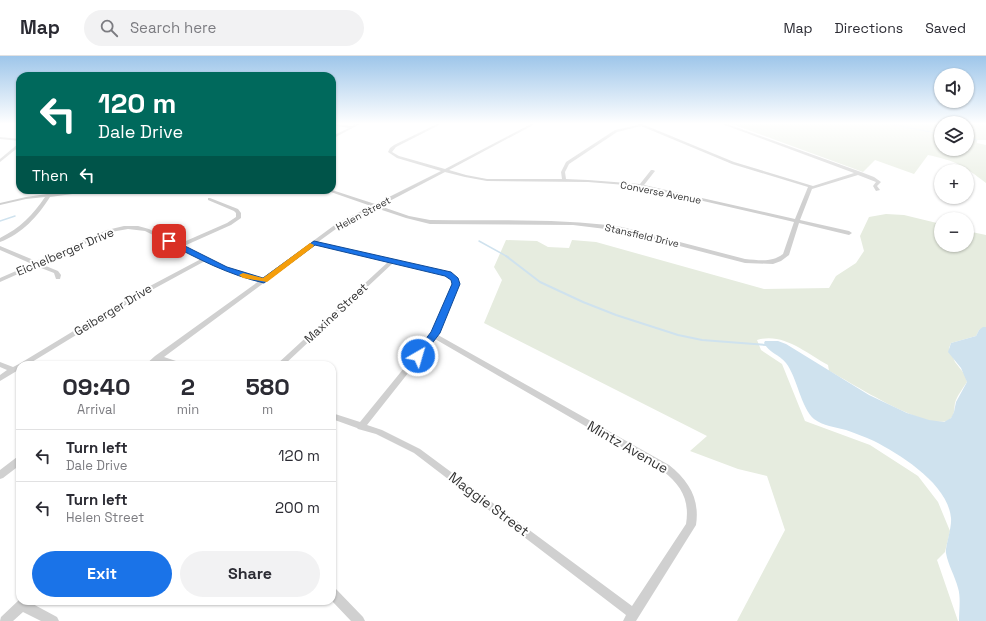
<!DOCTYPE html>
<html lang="en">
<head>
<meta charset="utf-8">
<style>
	body { margin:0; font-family:"Space Grotesk",sans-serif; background:#f2f2f3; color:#2b2b33; height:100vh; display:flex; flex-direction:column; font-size:15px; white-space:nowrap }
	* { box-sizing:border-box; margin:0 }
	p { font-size:13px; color:#7c7c81 }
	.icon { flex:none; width:22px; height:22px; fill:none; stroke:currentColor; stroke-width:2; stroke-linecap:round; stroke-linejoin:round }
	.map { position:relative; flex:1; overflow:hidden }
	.sheet { position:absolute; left:16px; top:305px; width:320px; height:244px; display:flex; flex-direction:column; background:#fff; border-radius:12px; box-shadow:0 1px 3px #0004 }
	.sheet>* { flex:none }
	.top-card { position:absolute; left:16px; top:16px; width:320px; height:122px; border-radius:12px; box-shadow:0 1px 3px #0004; background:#00695c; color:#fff; overflow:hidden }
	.fabs { position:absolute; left:934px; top:12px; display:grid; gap:8px }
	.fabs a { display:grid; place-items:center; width:40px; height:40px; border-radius:50%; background:#fff; box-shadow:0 1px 3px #0004; font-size:20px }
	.pin { position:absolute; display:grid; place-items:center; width:34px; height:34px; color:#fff; margin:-17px; border-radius:8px; box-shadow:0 2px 6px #0006 }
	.me { position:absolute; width:44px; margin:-22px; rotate:38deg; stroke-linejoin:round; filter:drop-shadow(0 0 3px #0008) }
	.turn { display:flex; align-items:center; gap:14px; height:84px; padding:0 16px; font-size:18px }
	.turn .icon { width:52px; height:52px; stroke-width:2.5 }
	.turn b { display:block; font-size:28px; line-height:34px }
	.then { display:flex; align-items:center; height:38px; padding:0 16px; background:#0003; gap:8px; font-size:15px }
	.eta { display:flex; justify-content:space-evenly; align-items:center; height:68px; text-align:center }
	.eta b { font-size:24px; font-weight:700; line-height:28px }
	.action { display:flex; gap:8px; margin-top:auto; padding:8px 16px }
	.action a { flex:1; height:46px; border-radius:24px; background:#1a73e8; color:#fff; font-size:16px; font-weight:700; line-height:46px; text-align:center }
	.action a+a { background:#f2f2f3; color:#2b2b33 }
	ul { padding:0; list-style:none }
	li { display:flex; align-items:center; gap:12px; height:52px; padding:0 16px; border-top:1px solid #e1e1e2 }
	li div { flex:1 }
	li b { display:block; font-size:15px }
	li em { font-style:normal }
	header { display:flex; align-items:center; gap:24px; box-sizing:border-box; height:56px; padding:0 20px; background:#fff; border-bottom:1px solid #e1e1e2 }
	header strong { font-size:19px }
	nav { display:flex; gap:22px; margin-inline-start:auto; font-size:14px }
	.search { width:280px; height:36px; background:#f2f2f3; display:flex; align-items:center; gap:10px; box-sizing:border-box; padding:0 14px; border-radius:22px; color:#7c7c81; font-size:15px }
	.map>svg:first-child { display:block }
</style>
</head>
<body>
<header>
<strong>Map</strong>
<div class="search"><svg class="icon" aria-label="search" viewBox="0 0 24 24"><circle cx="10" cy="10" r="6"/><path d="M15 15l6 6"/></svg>Search here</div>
<nav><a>Map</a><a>Directions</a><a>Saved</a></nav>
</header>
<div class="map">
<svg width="986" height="565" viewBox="0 0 986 565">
	<rect width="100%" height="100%" fill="#fff"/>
	<path fill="#e6ecdf" d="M732 68H941V93H967V68H986V84H977V87L986 89V127C963 109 956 105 928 99L914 118 875 104 863 116Z
		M886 158 904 159 941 168V189H967V175L986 179V271L979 274 976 280 951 287 949 292 955 306 966 320 967 326C963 332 957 340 955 347 954 352 955 358 951 362 933 381 848 324 829 315L828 309C806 297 783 276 757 284L761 294 782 308 805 365 870 389 918 420 938 446 950 475 945 496 937 504 958 565H737L785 474 767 420 738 413 690 395 707 380 484 267 502 224 494 211 506 184 537 185 548 191 569 192 572 184 596 186 764 233 829 232 836 220 856 207 864 195 860 180 869 161Z"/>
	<path fill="#cfe2ee" d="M983 271H986V565H959C959 555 961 541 958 532 955 520 948 509 946 497 945 491 952 472 951 462 948 428 901 399 874 385 865 381 855 377 846 374 835 371 823 370 814 363 801 352 797 321 786 307 780 299 768 296 764 287L765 285H778L786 288 869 339 907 357 929 364 944 366 951 362 954 356 956 346 967 326 961 312 948 296 951 287 976 280 979 274Z"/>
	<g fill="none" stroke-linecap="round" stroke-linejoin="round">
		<path stroke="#cfe2ee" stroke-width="1" d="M890 68 941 78
			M967 82 977 84"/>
		<path stroke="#cfe2ee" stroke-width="1.5" d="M0 165 15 160
			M479 185 508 201"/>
		<path stroke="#cfe2ee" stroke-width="2" d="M506 200 540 226 583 246 616 259 678 279 702 284 766 289"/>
		<path fill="#d0d0d0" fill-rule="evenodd" d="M332 68 352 70 356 68H360L332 83V80L349 72 332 69Z
			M437 68H441L396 91 392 96 399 100 445 113 531 68H535L449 114 466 119 487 123H562L561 116 566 106 615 74 638 69 637 68H642L734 106 813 130 854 117 722 68H727L861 116 874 121 881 126 877 130 880 134 876 135 873 130 876 126 858 119 812 133 800 164 849 175 852 177 849 179 799 167 789 199 781 205 773 208 745 207 622 175 573 169 430 168 406 162 376 152 340 170 318 186 444 215 455 220 459 225 438 279 669 409C689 425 700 443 696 469L636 565H623L626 559 414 397 376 378 358 373 357 372 332 363V357L360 366 431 279 453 225C446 216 406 210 393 207L284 309H276L388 206 315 189 164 301 182 307 183 309H171L159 305 154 309H145L155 300 259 225C240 221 223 214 205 205L137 242 27 309H20V313L0 325V319L7 314 0 311V306L13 311 19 308 133 239 201 203 145 175 128 173 111 176 41 208 58 215 61 219 60 223H56L54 217 36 210 0 226V222L32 208 0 194V190L36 205 107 174 124 170H138L149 173 179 188 227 167 236 161V157L234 155 208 144V142H210L238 153 241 157V162L231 169 184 190C209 203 234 217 263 222L336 168 371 150 325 134H332L375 148 441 115 397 102 388 96 390 92 394 89ZM641 70 732 108 808 131 795 163 644 129 655 115 653 114H651L640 128 588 124 566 123 565 116 569 108 617 76ZM445 116 465 121 487 125 588 126 638 130 794 166 783 198C771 207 759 204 745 203L622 171C559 162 494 165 430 164L409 160 380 150ZM435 283 663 415C681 429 690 444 686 468L632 550 420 393 382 374 367 369Z
			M0 81 20 83V85L0 83Z
			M19 87H20V90L0 106V103Z
			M50 134H54L52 138 83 134H97L95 135 50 141C38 160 22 178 0 186V182C20 172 33 159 45 141L26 143 0 149V147L26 141 47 138Z
			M20 400V409L3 422 0 423V414L17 401Z
			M332 531 336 533 363 561 365 565H351L332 545Z
			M20 543V545H32L31 547 57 561 59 565H41L23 556 13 565H0L1 561Z"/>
	</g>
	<linearGradient id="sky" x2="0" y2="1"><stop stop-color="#9ec6ea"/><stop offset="0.46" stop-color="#fff"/><stop offset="1" stop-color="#fff" stop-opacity="0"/></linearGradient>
	<rect width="986" height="147" fill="url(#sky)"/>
	<path fill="#1a73e8" stroke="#114b97" d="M166 183H171L227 211 263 222 314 185 451 216 458 222 460 228 440 277 421 302 418 303 413 300 431 276 452 228 451 224 445 220 315 189 264 227C229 219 198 203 166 186Z"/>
	<path fill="#f59e0b" d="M310 187 314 189 313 191 267 226 243 222 239 219 243 217 263 222Z"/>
	<g text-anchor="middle" stroke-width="4" stroke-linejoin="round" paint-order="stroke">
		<g font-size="10" fill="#333" stroke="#fff">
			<text transform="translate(661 136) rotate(11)" y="4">Converse Avenue</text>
			<text transform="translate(363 157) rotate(-28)" y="4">Helen Street</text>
			<text transform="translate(642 179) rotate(13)" y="4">Stansfield Drive</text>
		</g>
		<g font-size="12" fill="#333" stroke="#fff">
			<text transform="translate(65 196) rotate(-23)" y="4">Eichelberger Drive</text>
			<text transform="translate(113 254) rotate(-31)" y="4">Geiberger Drive</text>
			<text transform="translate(336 257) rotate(-43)" y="4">Maxine Street</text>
		</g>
		<g font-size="14" fill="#333" stroke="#fff">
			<text transform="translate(628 391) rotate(30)" y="5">Mintz Avenue</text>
			<text transform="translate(489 448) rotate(37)" y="5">Maggie Street</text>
		</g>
	</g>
</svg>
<div class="fabs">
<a><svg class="icon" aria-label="sound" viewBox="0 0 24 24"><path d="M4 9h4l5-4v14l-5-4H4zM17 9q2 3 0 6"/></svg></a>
<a><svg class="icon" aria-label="layers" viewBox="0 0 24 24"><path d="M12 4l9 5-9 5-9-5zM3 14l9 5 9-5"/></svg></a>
<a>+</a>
<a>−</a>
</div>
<div class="pin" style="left:169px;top:185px;background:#d93025"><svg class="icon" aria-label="arrive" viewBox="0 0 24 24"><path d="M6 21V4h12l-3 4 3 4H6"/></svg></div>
<svg class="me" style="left:418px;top:300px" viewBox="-20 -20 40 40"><circle r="17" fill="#1a73e8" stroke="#fff" stroke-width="3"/><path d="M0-11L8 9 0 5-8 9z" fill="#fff"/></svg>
<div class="top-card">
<div class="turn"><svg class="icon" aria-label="left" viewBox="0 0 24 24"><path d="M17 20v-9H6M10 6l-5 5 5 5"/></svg><div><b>120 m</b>Dale Drive</div></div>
<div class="then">Then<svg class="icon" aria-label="left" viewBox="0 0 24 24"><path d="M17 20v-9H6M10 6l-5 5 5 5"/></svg></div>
</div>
<section class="sheet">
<div class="eta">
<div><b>09:40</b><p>Arrival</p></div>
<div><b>2</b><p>min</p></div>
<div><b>580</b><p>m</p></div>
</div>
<ul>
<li><svg class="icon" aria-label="left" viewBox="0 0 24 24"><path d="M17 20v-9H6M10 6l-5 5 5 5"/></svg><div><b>Turn left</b><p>Dale Drive</p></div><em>120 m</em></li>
<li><svg class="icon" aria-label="left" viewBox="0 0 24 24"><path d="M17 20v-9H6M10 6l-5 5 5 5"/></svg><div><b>Turn left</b><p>Helen Street</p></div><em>200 m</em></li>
</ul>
<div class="action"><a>Exit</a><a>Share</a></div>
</section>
</div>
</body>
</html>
